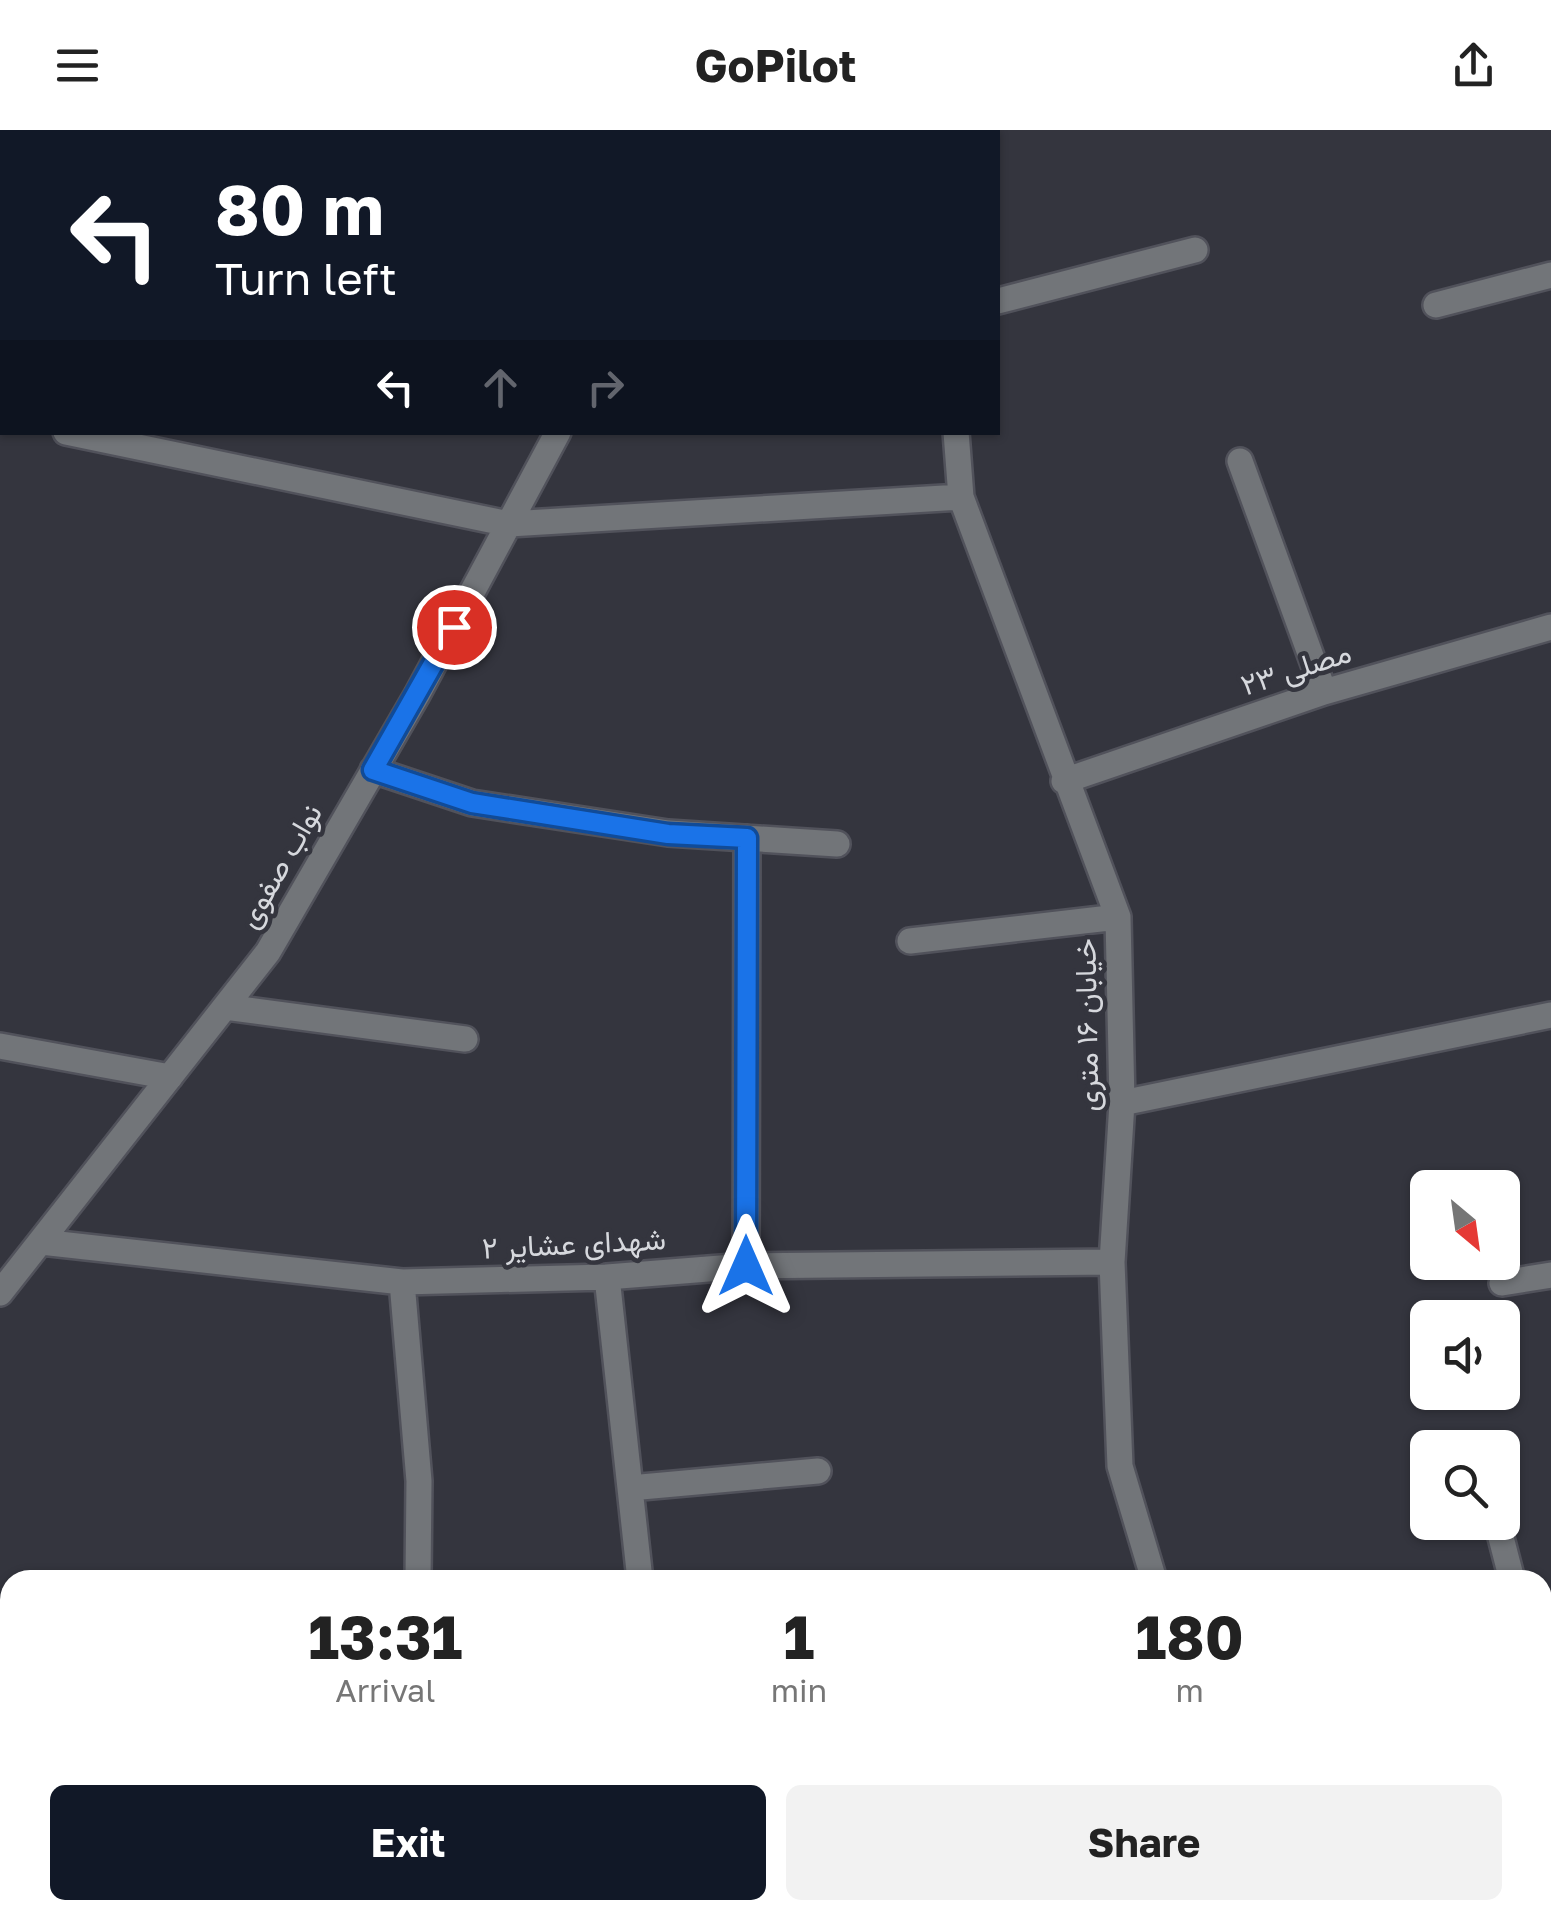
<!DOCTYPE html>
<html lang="en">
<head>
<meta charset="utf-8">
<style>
	body { margin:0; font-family:"Golos Text",Vazirmatn,sans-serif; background:#f2f2f2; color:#222; height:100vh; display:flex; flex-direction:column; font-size:38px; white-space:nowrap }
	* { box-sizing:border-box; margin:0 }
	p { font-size:32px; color:#767676 }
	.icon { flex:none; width:55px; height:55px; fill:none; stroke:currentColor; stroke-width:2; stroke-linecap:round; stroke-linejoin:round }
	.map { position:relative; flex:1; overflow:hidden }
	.details { position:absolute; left:0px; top:1440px; width:1552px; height:350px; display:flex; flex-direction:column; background:#fff; border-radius:30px 30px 0 0; box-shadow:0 2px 8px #0004 }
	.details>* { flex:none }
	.top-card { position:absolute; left:0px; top:0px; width:1000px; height:305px; box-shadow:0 2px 8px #0004; background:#111827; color:#fff; overflow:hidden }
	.needle { width:65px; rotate:151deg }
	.fabs { position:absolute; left:1410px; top:1040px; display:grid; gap:20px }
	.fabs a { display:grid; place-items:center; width:110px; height:110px; border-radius:15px; background:#fff; box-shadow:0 2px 8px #0004; font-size:50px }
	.pin { position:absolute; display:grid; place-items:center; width:85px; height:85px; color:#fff; margin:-42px; border:5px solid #fff; border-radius:50%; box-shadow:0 2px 10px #0007 }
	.me { position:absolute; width:110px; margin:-55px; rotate:0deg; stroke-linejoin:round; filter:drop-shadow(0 0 8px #0008) }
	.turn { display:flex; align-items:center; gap:35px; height:210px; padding:0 50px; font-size:45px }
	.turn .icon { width:130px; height:130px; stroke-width:2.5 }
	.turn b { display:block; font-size:70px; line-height:85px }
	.lanes { display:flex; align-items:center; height:95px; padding:0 50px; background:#0003; justify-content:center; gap:50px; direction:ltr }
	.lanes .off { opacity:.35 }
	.eta { display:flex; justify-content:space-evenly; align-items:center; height:170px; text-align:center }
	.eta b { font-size:60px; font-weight:700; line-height:70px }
	.primary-button { display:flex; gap:20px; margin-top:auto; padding:20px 50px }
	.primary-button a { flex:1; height:115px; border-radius:15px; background:#111827; color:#fff; font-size:40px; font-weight:700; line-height:115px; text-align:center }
	.primary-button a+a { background:#f2f2f2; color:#222 }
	header { display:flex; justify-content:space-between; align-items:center; height:130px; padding:0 50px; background:#fff; font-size:45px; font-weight:700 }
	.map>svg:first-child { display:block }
</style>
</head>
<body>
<header><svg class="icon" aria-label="menu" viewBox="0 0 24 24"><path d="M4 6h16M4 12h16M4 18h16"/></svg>GoPilot<svg class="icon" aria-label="share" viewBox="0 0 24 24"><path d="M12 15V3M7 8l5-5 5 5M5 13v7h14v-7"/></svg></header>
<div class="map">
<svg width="1551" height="1790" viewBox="0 0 1551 1790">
	<rect width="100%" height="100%" fill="#34353e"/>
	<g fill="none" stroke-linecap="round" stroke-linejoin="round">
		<defs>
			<path id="minor" d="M258 0 276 2
				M926 0V2
				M624 2 625 0
				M998 171 1195 120
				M1436 175 1551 145
				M0 289H2
				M66 302 509 394 961 367
				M956 302 961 367 1118 787 1122 973 1112 1132 1120 1336 1154 1450
				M1240 331 1324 562
				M373 640 472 673 668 703 837 714
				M1064 651 1324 562 1551 497
				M910 811 1118 787
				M225 877 465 909
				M0 916 170 947
				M1122 973 1551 885
				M41 1112 402 1152 607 1147 746 1136 1112 1132
				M746 1136 747 708
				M607 1147 640 1450
				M402 1152 419 1351 418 1450
				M1502 1153 1551 1145
				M0 1163 268 822 417 565 558 302
				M630 1358 818 1341
				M1497 1392 1512 1450
				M1542 1496 1551 1494
				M0 1649 10 1653
				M1550 1685 1551 1688
				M450 1780 487 1790
				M662 1780 663 1790
				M1253 1780 1256 1790"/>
		</defs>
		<use href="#minor" stroke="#51525b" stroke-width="30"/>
		<use href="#minor" stroke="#727579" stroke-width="25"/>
	</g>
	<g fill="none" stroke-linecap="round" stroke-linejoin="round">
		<defs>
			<path id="route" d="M454 497 373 640 472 673 668 704 747 708 746 1136"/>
		</defs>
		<use href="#route" stroke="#114b97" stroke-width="25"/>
		<use href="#route" stroke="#1a73e8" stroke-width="18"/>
	</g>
	<g text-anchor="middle" stroke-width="9" stroke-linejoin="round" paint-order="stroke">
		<g font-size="30" fill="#d6d8dd" stroke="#34353e">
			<text transform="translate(1296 539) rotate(-18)" y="10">مصلی ۲۳</text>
			<text transform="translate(280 736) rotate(-60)" y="10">نواب صفوی</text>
			<text transform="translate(1087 895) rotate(-91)" y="10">خیابان ۱۶ متری</text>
			<text transform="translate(574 1114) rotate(-3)" y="10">شهدای عشایر ۲</text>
		</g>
	</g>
</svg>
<div class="fabs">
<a><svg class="needle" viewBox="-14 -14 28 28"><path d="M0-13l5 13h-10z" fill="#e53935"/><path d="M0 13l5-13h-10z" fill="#767676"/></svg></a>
<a><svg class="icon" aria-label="sound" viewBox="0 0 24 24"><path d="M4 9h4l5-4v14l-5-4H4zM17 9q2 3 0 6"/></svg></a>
<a><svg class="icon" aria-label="search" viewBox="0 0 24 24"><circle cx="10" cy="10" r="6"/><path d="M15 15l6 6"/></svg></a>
</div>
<div class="pin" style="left:454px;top:497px;background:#d93025"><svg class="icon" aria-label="arrive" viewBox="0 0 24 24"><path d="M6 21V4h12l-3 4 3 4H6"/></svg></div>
<svg class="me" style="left:746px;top:1136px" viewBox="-20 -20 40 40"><path d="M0-17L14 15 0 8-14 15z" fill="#1a73e8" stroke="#fff" stroke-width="4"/></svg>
<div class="top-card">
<div class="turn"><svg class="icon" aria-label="left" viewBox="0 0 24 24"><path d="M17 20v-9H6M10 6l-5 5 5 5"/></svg><div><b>80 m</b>Turn left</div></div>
<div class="lanes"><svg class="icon" aria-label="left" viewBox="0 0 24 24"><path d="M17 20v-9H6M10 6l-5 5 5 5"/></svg><svg class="icon off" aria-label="ahead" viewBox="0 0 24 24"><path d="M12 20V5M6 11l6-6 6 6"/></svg><svg class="icon off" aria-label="right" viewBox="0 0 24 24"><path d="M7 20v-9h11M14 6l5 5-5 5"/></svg></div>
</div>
<section class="details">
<div class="eta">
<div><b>13:31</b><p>Arrival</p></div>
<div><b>1</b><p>min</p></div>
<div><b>180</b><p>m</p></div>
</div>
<div class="primary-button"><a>Exit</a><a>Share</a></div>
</section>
</div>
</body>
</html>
